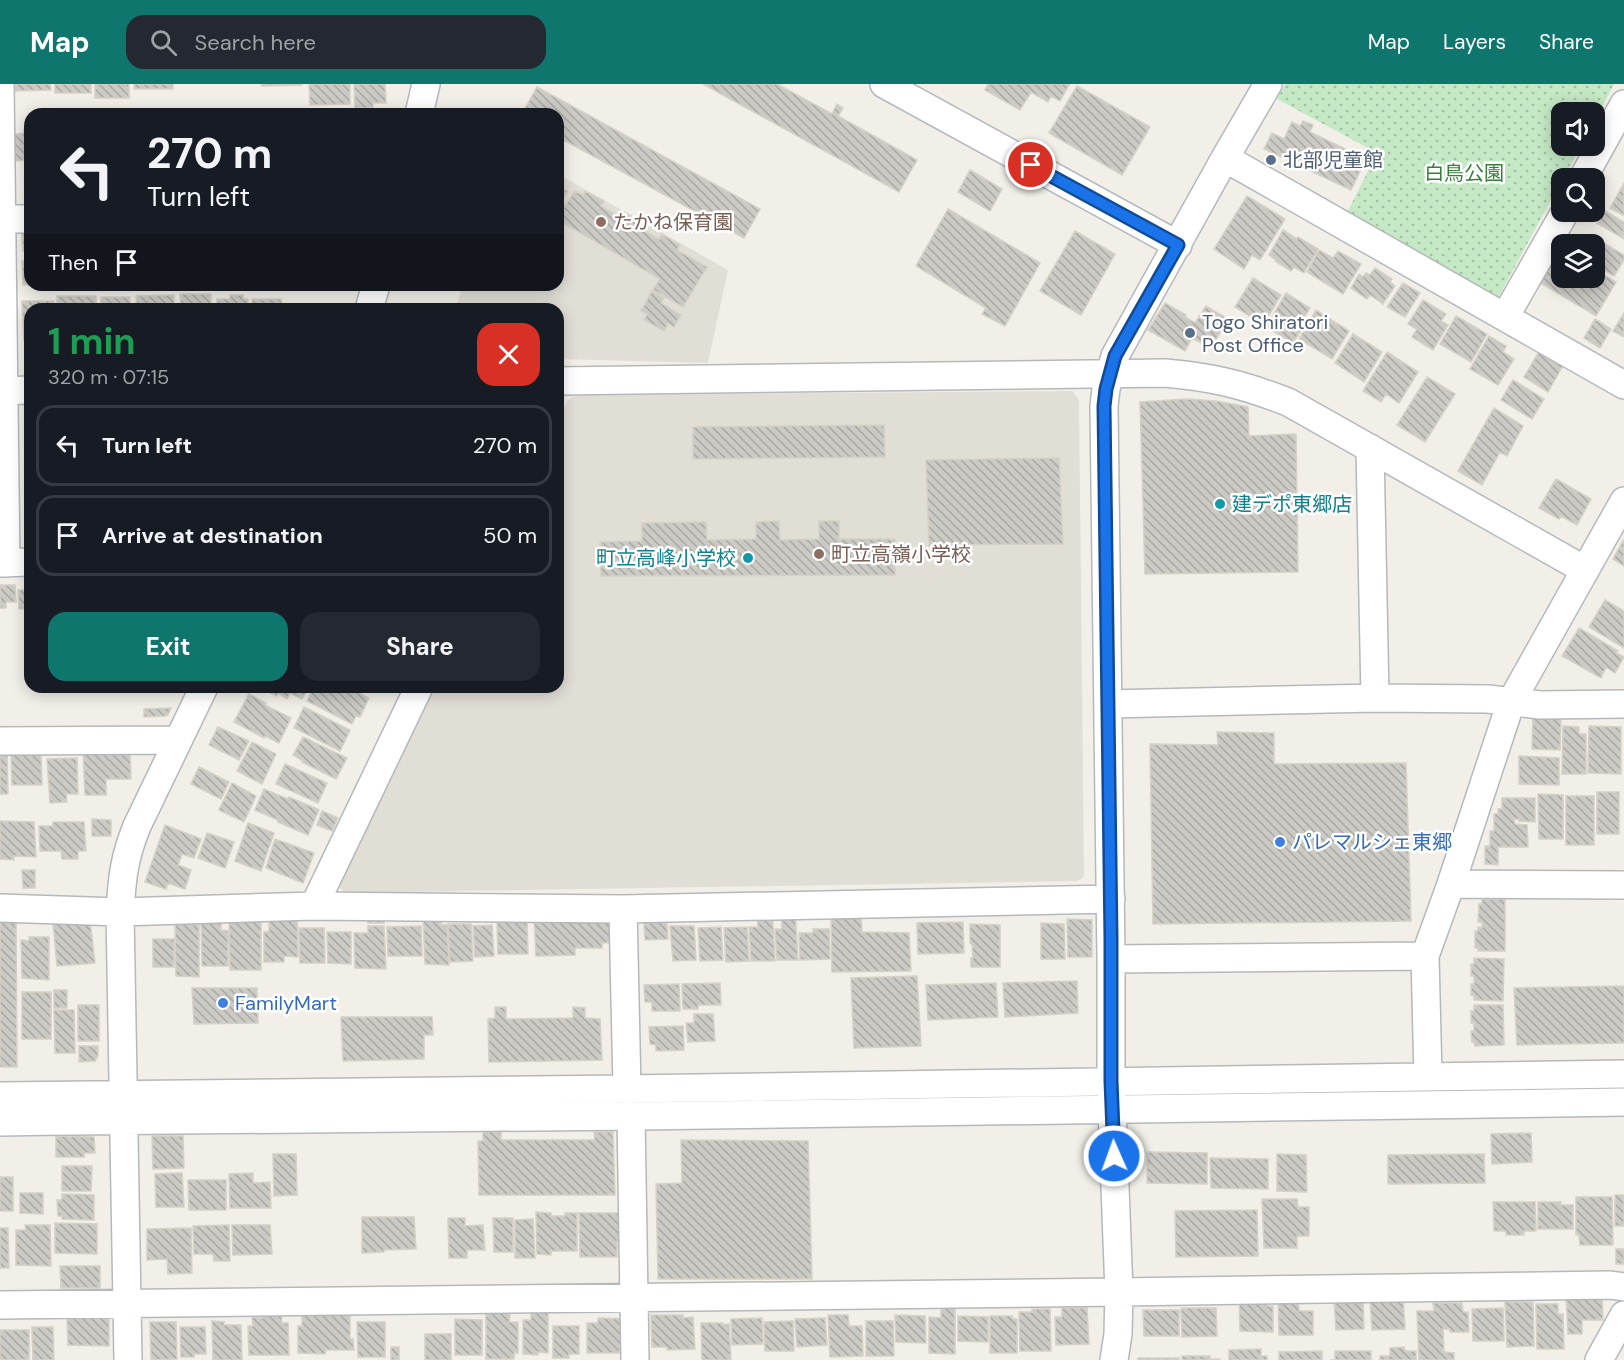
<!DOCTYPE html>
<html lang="en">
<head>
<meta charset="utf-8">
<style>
	body { margin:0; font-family:"DM Sans","Noto Sans JP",sans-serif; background:#242831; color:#f1f3f6; height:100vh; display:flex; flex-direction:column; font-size:22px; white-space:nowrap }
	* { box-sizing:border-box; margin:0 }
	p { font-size:20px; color:#9ea1a6 }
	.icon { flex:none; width:33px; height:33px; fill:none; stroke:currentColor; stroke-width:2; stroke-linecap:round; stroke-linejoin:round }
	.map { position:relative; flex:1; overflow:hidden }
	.details { position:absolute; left:24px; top:219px; width:540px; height:390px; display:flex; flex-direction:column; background:#171b24; border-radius:18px; box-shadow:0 3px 15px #0003 }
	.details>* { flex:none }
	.hud { position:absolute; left:24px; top:24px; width:540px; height:183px; border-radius:18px; box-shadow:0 3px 15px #0003; background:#171b24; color:#f1f3f6; overflow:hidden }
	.fabs { position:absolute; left:1551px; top:18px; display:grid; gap:12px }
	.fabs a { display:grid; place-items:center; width:54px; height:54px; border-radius:12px; background:#171b24; box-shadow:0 3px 15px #0003; font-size:30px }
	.pin { position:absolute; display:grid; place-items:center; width:51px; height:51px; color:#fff; margin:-26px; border:3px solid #fff; border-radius:50%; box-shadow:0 2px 6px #0007 }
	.me { position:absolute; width:66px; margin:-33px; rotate:358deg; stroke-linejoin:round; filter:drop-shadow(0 0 4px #0008) }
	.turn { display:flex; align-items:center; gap:21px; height:126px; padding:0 24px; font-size:27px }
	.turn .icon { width:78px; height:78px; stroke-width:2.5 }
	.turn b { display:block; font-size:42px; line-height:51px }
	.then { display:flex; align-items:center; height:57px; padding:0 24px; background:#0003; gap:12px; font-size:22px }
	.round { display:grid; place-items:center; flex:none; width:63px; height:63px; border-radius:18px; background:#242831 }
	.summary { display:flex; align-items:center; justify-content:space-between; height:102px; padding:0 24px }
	h1 { font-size:36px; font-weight:700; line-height:45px; color:#1e9e55 }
	.action { display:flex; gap:12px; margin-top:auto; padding:12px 24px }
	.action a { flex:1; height:69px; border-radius:18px; background:#0f766e; color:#fff; font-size:24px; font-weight:700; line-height:69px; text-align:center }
	.action a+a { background:#242831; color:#f1f3f6 }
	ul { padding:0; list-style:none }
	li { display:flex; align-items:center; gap:18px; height:81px; margin:0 12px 9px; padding:0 12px; border:3px solid #363941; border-radius:18px }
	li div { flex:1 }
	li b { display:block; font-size:22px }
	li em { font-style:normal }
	header { display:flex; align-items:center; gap:36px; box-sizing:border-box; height:84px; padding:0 30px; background:#0f766e; color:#fff }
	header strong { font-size:28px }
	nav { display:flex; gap:33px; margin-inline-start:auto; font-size:21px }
	.search { width:420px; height:54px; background:#242831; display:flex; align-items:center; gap:15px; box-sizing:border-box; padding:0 21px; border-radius:18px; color:#9ea1a6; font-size:22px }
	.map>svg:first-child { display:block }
</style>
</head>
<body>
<header>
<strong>Map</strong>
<div class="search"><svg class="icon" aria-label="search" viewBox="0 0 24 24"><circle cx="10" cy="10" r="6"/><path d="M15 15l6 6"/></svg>Search here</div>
<nav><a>Map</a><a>Layers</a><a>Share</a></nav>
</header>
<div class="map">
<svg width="1624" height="1276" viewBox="0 0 1624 1276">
	<defs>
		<pattern id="park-dots" width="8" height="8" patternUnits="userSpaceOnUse" patternTransform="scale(1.5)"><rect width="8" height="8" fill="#c5e8c5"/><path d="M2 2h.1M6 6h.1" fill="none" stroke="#a3c0a4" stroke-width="1.8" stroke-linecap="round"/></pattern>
		<pattern id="building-back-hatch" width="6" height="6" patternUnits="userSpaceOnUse" patternTransform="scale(1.5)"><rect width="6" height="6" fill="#cccac5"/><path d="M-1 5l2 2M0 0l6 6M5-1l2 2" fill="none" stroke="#a9a8a4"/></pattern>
	</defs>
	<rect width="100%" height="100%" fill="#f1efe8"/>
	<path fill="#e1ded6" d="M558 90 728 186 708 279 558 275V225H456L462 201H558Z
		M1072 307 1079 316 1084 793 1077 797 344 809 336 797 430 603H558V337L568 316 577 311Z"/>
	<path fill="url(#park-dots)" d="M1285 0H1614L1595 37 1594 28H1562V62H1581L1563 94H1562L1561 97 1498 214 1348 127 1377 69 1277 15Z"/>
	<path fill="url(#building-back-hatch)" stroke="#d6d1c6" stroke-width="1.5" d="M15 0H50L51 6 15 7Z
		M55 0H91V9H55Z
		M95 0H129V14H95Z
		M134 0H173V5H134Z
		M261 0H302V1L262 2Z
		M309 0H350V20L310 21Z
		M354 0H385L386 19H373V24H355Z
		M703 0H777L832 30 837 20 843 24 838 32 917 76 899 108Z
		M988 0H1068L1069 1 1060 17 1051 12 1048 18 1031 8 1020 26 985 6Z
		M1077 2 1150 43 1122 91 1049 49Z
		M537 3 760 125 744 154 558 53V30H522Z
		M1303 37 1313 41 1310 48 1366 75 1351 106 1264 65 1272 49 1284 55 1292 38 1300 42Z
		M24 45H30V74H26L27 76 15 77 14 50 24 49Z
		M970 86 1002 105 990 127 958 108Z
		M1624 99V132L1610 124Z
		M558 102 568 107 558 123Z
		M575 107 583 111 585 107 604 117 601 122 620 133 624 128 641 138 638 143 659 155 662 150 680 161 677 166 707 183 683 223 653 206 660 195 558 136V132Z
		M1247 112 1285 135 1260 176 1252 171 1244 185 1214 165Z
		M948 125 1040 179 1005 242 982 230 986 224 916 182Z
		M1605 127 1624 138V155L1597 139Z
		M30 138V167H23L21 139Z
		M1283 146 1297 155 1298 153 1318 165 1304 189 1294 183 1291 187 1275 177 1276 176 1269 171Z
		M1075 147 1115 170 1081 231 1040 207Z
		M1593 153 1624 171V176L1614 192 1594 180V160H1588Z
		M1559 164 1562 166V194H1594V185L1616 198 1596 232 1539 198Z
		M1319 166 1333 174 1338 167 1361 180 1343 210 1307 188Z
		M22 177H30V201H35H23Z
		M1375 184 1392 195 1390 198 1395 202 1383 220 1370 211 1367 215 1351 204 1359 190 1363 193 1366 189 1370 191Z
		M1253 194 1281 211 1265 238 1253 230 1251 233 1235 223Z
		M1403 199 1420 209 1405 233 1387 223Z
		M652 207 664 214 661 219 681 231 674 243 668 239 664 247 644 236 647 230 641 227Z
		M1286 209 1310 224 1300 240 1304 242 1293 259 1266 243Z
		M180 210H211V225H181Z
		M174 211V225H137L136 212Z
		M230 211H243V215H248V225H217V215H230Z
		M57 212H96V225H57Z
		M101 213H130V225H101Z
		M252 215H281L282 224 286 225H253Z
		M1423 216 1446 230 1441 237 1448 241 1433 266 1412 253 1417 245 1408 240Z
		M22 217H54V225H30V257H24Z
		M1165 219 1186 231 1185 233 1195 239 1206 222 1228 235 1211 264 1192 254 1185 267 1148 246Z
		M1316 226 1349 247 1332 275 1299 255Z
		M1624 229V253L1613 247Z
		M1456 232 1487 250 1471 278 1440 260Z
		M1595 235 1611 245 1600 264 1584 254Z
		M1353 250 1382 268 1364 298 1335 279Z
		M1489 252 1506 262 1503 268 1514 275 1498 301 1470 285Z
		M1543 261 1566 276 1548 308 1524 293Z
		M1387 268 1418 288 1399 319 1386 310 1381 318 1363 307Z
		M1427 293 1455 310 1425 358 1397 341Z
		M1513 296 1544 315 1532 335 1501 316Z
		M27 315H30V346H27Z
		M1187 315 1216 317 1248 323 1249 352 1296 350 1298 488 1145 490 1140 318Z
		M1494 324 1523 342 1507 372 1500 368 1482 401 1458 387Z
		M884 341 885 373 693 375V343Z
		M1059 374 1063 460 929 461 926 376Z
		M27 375H30V399H27Z
		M1556 395 1591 415 1577 441 1561 432 1559 435 1539 424Z
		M779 437 780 456 819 455V437H839V455H895V491L601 492 600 458 642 457V439L706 438 707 456 756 455V438Z
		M1624 455V482L1613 475Z
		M0 501H15L16 518H6V524H0Z
		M18 506H30V525H19Z
		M1605 516 1624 527V564L1589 543Z
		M1579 544 1618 567 1616 569 1624 573 1615 589 1606 583 1601 594 1562 572Z
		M259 603H309L302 615 290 609 287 615 278 609 277 612Z
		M314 603H348L369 614 360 633 356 632 352 640 307 617Z
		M249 610 266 619 265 621 291 634 279 659 265 652 264 654 234 638Z
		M304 623 350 646 340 667 294 644Z
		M171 624 168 631 165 632 144 633V625Z
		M1533 629 1561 630 1560 666 1532 665Z
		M1563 642 1579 643V650H1586V690H1562Z
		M1589 642 1621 643V690L1588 689Z
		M218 643 249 657 239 676 209 661Z
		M1217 648 1274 649V680L1406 679 1411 837 1153 840 1150 660 1218 661Z
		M303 653 347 674 336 695 302 678 303 677 293 671Z
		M252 658 276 670 262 700 237 687Z
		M130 665 131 695H106V711H85L83 666Z
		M0 666H7L8 710H0Z
		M11 671H41L42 701H12Z
		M1519 672 1559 674V701L1519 700Z
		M77 674 78 710H66L67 718 50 719 47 675Z
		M285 680 327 699 318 719 276 700Z
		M199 683 229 698 221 715 191 700Z
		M232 699 256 712 244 738 219 726Z
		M264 705 288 715 289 713 319 726 308 751 278 738V736L255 726Z
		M1597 708H1619V750H1597Z
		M1538 710 1563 711V755H1539Z
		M1566 712H1594V761H1566Z
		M1502 714H1535V738L1519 737V735H1514L1515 740 1527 741 1528 763H1498V781L1485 780V762H1490V747H1494V730H1498V725H1502Z
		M322 727 338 734 332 747 317 741Z
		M92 735 111 736V752H92Z
		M0 737 34 738 36 773 14 772V776L0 775Z
		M53 738H84L86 767H78V775H62L61 767H40L39 742H53Z
		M248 739 274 749 261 787 235 777Z
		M165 741 201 755 194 774 182 770 178 781 191 786 185 805 168 799 166 805 145 798Z
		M207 749 234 758 225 784 198 774Z
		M275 755 314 769 303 799 266 784Z
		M22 786H35V804H23Z
		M1482 815H1505V867H1478V864H1475V847H1478V843L1482 844V838H1478L1479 820H1482Z
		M367 824H384V839H368Z
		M297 825 298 873 284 872V878H264V848L269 847V829Z
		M643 825H666L668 855 645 856Z
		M757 825H772L775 877H751L749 843H758Z
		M795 825 798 876H777L775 845H782L781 826Z
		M229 829 261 835V886H230Z
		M440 830 441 841H447L449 881 425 880 423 831Z
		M617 830 619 858 602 859V864H575V871L536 872 534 835Z
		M831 831H861L862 848 909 849 911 887 832 888Z
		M201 834 221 835V846L228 847V882H202Z
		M1067 835 1092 836V873H1068Z
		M90 836 95 879 57 882 53 839Z
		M0 837H16L17 983H0Z
		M497 838H527L528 870H498Z
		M963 838 964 869 918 870 917 839Z
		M1041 839 1064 840 1065 875H1041Z
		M175 840 199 841V893L176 892Z
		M448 840H471L473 877 450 878Z
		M970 840 1000 841V883H971V874H973L972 860 970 859Z
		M492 841 494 872 475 873 473 842Z
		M368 842H384L386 885 355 884 354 849H368Z
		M421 842 422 872H388L387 843Z
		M670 842H694L696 876 673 877Z
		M721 843 723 876 700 877 698 844Z
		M747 843 749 877 726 878 724 844Z
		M299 844H324L325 879H300Z
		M813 845H829L830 875 800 876 799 849H813Z
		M327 848H351V880L328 879Z
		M29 853H49V896L22 894 21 856 29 857Z
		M153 855H174V883H153Z
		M1474 874 1504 875 1503 917 1474 916V912L1471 911V900H1474V892H1471V880H1474Z
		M917 892 921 962 854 964 851 894Z
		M1077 897 1078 929 1005 933 1003 899Z
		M720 899 721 921H698V925H683L682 900Z
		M996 899 998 933 928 936 926 901Z
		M679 900 680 927H652V918H645L644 901Z
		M1624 902V959L1517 961 1514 904Z
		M192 904H257L258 939 194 940Z
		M54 906H67V924H54Z
		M22 908H51V955H22Z
		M78 921H99V957H78Z
		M1474 921H1503L1504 961 1475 962 1474 958H1472L1471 947H1474V939H1471V927H1474Z
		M495 923H506V935L573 934V923L585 924V934L600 935 602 976 489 978 488 935 495 934Z
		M54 926H74L75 969H55Z
		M694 930H713L715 957 688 958 686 939H694Z
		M341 933H432L433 951H424V975L343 977Z
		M683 942 684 966 656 967V961L650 960 649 943Z
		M79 962H98V972L95 977 79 978Z
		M483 1047 501 1048V1056H595L594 1048H613L615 1111H479L478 1057H483Z
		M1531 1049 1532 1078 1492 1080 1491 1050Z
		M56 1052 94 1053 95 1069H84V1073H56Z
		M152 1052H183L184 1084 153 1085Z
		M681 1056 808 1057 812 1195H658L656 1100 682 1099Z
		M1147 1068 1207 1069V1100L1147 1099Z
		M273 1070H296L297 1111 274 1112Z
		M1277 1070 1306 1071 1307 1108 1277 1107Z
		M1484 1070 1485 1099 1388 1100V1071Z
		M1210 1074 1268 1075V1105L1211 1104Z
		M62 1082H92L91 1107H62Z
		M182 1089 184 1123H156L155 1090Z
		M253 1089V1099L270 1098 271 1124H230L229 1090Z
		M0 1093H13V1127H0Z
		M188 1096H226V1126H189Z
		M20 1109H43V1130L20 1129Z
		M62 1110 94 1111V1136L62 1135V1132H58L57 1116H62Z
		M1615 1111H1624V1142H1615Z
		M1576 1113H1612L1613 1161H1580L1579 1151H1576Z
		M1262 1115H1297L1298 1123H1309V1152H1297V1164H1264Z
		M1493 1118H1535L1536 1147H1524V1151H1506V1147H1494Z
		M1538 1118H1561L1560 1121H1573V1145H1538Z
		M1257 1126 1258 1172 1176 1173 1175 1127Z
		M536 1128 551 1129V1132H565V1129H577V1167H551V1171L537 1170Z
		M579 1129H624L625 1158 617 1157V1173H580Z
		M362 1133H414L416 1165 384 1166V1168L362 1169Z
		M448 1134H465V1142L483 1141 485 1166H467V1174H449Z
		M493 1134H513V1168H494Z
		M533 1135 535 1174H515V1136Z
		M55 1139 97 1140V1170L55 1169Z
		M25 1141H50L51 1182 16 1181V1146H26Z
		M229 1141 230 1177H214L213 1170H194L193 1142Z
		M232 1141H270L272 1170 233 1171Z
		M0 1144H8L9 1184H0Z
		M191 1144 192 1189 168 1190 167 1175 147 1176V1145Z
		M1616 1165H1624V1180H1616Z
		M60 1182H100V1204H61Z
		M1602 1210 1603 1236H1582V1250H1568L1566 1211Z
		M1239 1213 1267 1214V1222H1273V1248L1240 1247Z
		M1278 1213H1298L1299 1227H1313V1251H1279Z
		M1403 1213 1405 1245 1372 1246 1370 1214Z
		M1363 1215 1364 1245 1336 1246 1334 1216Z
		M1505 1218H1533L1534 1262 1507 1263Z
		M1433 1219H1462L1463 1228H1468L1469 1248H1450V1245H1443L1444 1268 1454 1269V1276H1419L1417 1227H1434Z
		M1536 1220H1558V1230H1563L1564 1265H1537Z
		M941 1224H955V1270L929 1269V1233L941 1234Z
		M1062 1224H1087L1089 1260 1056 1261 1055 1233H1062Z
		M1181 1224H1216L1217 1252 1182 1253Z
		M1503 1224 1504 1257H1473L1472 1225Z
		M1032 1225H1050L1051 1267H1020L1019 1228H1032Z
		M1143 1226H1179V1252H1144Z
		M263 1228H281L282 1239H288L289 1271H249L248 1242H253L252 1233 263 1234Z
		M531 1228 548 1229V1269L538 1268V1271L523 1270V1236H531Z
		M302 1229 350 1230V1255H353L354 1266H326L325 1270 298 1269V1242H302Z
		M486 1229H510L509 1238H518V1269H514V1275H486Z
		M651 1231H683V1234L693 1233 695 1265 667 1266V1263H652Z
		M828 1231H848L849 1242H862L863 1272 830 1273Z
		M895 1231 925 1232 926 1259 896 1258Z
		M958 1232 988 1233V1258L958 1257Z
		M990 1232H1012L1013 1235H1017V1269H990Z
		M67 1234H109V1262L68 1261Z
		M598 1234 627 1235V1267H619V1269H587V1239H598Z
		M762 1234 763 1260 732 1261 731 1235Z
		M825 1234 827 1261 797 1263 795 1235Z
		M455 1235 482 1236V1271H455Z
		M212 1237 224 1238V1241H241L242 1276H213Z
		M793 1237 794 1267H765L764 1238Z
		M866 1237H893L894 1272H866Z
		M150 1238H176L177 1275 151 1276Z
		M357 1238H385V1273H358Z
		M701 1239H723V1241L729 1240 731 1276H702Z
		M553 1242H579V1270H569V1274H553Z
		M32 1243H53L54 1276H33Z
		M180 1243H205L206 1270H194V1273H181Z
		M0 1246H29V1276H0Z
		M425 1250H451V1276H425Z
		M391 1263H399V1276H391Z
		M1404 1263 1405 1267H1416V1276H1380V1272H1390V1264Z
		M1261 1265V1272H1267V1276H1229V1266Z
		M1322 1267V1276H1279V1268Z
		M1335 1267H1371V1276H1330H1335Z
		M1182 1272H1210V1275H1220V1276H1182Z
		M1138 1274H1179V1276H1138Z"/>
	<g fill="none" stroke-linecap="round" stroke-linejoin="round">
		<defs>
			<path id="minor" d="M0 0 6 479
				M884 0 1178 161
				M419 30 426 0
				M1225 74 1624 301
				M1583 94 1624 20
				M0 135H30
				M369 225 376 201
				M1505 233 1565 128
				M558 297 1165 289C1213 293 1244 301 1288 318L1585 486
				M0 307 30 306
				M1370 364 1375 614
				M0 479 30 478
				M1108 620 1375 614 1488 615 1540 621 1624 620
				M0 657 178 656
				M1451 800 1624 801
				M314 822 419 603
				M0 824 120 828 314 822 623 825 1111 815
				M623 825 627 1005
				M1111 875 1425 872
				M1428 993 1425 872 1451 800 1511 618 1624 417
				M0 1012 627 1005 1624 990
				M631 1032 635 1276
				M0 1038C212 1034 424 1035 637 1032 966 1029 1295 1024 1624 1018
				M0 1221 1119 1208 1610 1201 1624 1203
				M128 1276 120 828C122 794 124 774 137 742L204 603
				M1114 1276 1118 1250 1119 1208 1111 997V875L1104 322 1106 305 1115 272 1225 74 1268 0
				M1599 1276 1624 1231"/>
		</defs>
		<use href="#minor" stroke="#b5b8bc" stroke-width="30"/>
		<use href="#minor" stroke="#fff" stroke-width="27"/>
	</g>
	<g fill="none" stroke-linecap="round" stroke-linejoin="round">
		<defs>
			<path id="route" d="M1031 81 1178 161 1115 272 1106 305 1104 322 1111 855V997L1114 1072"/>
		</defs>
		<use href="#route" stroke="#114b97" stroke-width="15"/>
		<use href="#route" stroke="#1a73e8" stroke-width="10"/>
	</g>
	<g fill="#5c6f8a" stroke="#fff" stroke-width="2">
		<circle cx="1271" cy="76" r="6"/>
		<circle cx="1190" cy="249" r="6"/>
	</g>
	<g fill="#8d6e63" stroke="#fff" stroke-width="2">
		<circle cx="601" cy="138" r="6"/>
		<circle cx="819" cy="470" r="6"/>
	</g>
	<g fill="#0f9aa8" stroke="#fff" stroke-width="2">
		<circle cx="1220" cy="420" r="6"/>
		<circle cx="748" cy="474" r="6"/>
	</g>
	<g fill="#3f7fe0" stroke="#fff" stroke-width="2">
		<circle cx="1280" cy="758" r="6"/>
		<circle cx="223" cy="919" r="6"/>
	</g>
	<g text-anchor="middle" stroke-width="5" stroke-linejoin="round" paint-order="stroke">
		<g font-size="20" fill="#4e5e75" stroke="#fff" text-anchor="start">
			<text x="1283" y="83">北部児童館</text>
			<text x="1202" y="245">Togo Shiratori<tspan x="1202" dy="23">Post Office</tspan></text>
		</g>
		<g font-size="20" fill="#348238" stroke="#fff">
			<text x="1464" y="96">白鳥公園</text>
		</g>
		<g font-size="20" fill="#785e54" stroke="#fff" text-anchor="start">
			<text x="613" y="145">たかね保育園</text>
			<text x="831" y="477">町立高嶺小学校</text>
		</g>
		<g font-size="20" fill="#0d838f" stroke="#fff" text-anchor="start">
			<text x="1232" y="427">建デポ東郷店</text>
			<text x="736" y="481" text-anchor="end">町立高峰小学校</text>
		</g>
		<g font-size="20" fill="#366cbe" stroke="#fff" text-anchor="start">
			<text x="1292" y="765">パレマルシェ東郷</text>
			<text x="235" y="926">FamilyMart</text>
		</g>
	</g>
</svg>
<div class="fabs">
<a><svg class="icon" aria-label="sound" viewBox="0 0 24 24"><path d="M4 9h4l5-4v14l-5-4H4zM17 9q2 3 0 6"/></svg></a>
<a><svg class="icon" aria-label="search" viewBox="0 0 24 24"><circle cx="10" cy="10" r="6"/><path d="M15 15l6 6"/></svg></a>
<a><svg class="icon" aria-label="layers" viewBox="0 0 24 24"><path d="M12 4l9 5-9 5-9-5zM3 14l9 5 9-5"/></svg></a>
</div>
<div class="pin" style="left:1031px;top:81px;background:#d93025"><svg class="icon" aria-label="arrive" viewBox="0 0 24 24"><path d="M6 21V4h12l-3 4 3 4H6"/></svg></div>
<svg class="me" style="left:1114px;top:1072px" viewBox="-20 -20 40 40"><circle r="17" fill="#1a73e8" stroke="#fff" stroke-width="3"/><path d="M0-11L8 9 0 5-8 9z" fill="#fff"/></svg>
<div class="hud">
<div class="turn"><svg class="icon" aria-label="left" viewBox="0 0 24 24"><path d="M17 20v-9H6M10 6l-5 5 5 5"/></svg><div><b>270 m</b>Turn left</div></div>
<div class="then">Then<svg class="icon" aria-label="arrive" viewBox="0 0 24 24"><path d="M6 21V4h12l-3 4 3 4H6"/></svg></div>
</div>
<section class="details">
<div class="summary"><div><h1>1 min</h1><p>320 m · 07:15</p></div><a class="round" style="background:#d93025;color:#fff"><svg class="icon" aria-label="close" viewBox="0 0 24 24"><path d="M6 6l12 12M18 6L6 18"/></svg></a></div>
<ul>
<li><svg class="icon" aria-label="left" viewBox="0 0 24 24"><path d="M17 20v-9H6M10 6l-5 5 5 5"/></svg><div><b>Turn left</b></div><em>270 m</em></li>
<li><svg class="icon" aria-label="arrive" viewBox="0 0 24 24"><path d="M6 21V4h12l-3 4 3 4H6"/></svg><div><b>Arrive at destination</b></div><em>50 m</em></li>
</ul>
<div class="action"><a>Exit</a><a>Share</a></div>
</section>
</div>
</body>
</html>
